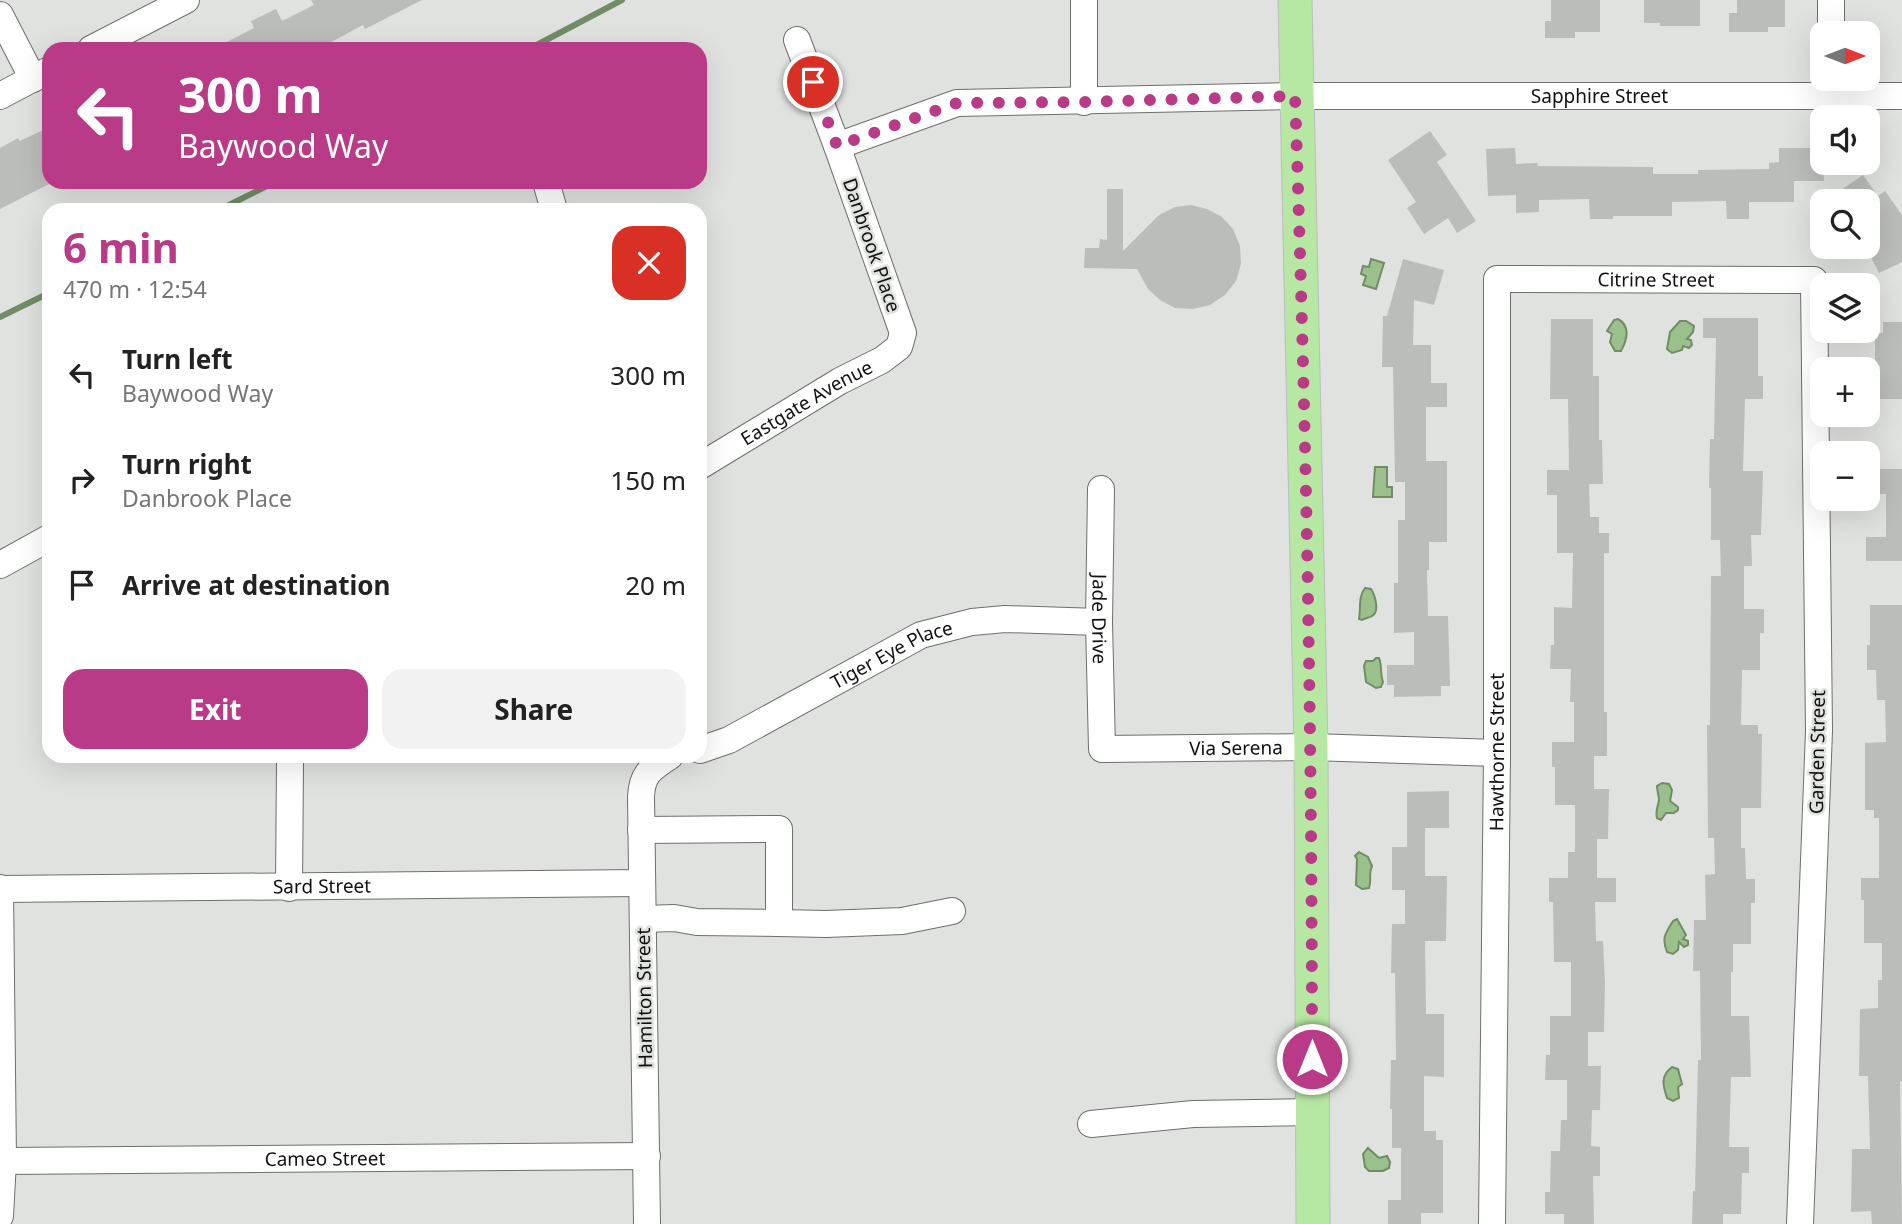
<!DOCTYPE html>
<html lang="en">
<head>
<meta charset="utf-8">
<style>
	body { margin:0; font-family:"Noto Sans",sans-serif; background:#f2f2f2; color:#222; height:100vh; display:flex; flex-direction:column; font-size:26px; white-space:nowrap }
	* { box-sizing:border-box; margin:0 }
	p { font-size:23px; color:#767676 }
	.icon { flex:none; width:38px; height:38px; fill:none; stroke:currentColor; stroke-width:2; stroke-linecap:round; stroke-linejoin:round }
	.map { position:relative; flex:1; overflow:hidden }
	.details { position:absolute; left:42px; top:203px; width:665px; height:560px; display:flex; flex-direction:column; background:#fff; border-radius:21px; box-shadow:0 7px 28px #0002 }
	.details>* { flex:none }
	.banner { position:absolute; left:42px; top:42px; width:665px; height:147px; border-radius:21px; box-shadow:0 7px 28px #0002; background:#b93a86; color:#fff; overflow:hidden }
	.needle { width:46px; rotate:90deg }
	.tools { position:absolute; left:1810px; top:21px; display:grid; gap:14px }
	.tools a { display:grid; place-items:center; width:70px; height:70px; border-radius:14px; background:#fff; box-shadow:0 7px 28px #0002; font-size:35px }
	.pin { position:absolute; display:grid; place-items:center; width:60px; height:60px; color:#fff; margin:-30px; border:4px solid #fff; border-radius:50%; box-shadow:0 2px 7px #0007 }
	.me { position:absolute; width:77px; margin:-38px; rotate:0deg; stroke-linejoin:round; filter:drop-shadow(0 0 5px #0008) }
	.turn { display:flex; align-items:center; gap:24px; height:147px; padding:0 21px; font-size:32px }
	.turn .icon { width:91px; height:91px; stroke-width:2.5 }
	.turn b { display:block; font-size:49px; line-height:60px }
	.round { display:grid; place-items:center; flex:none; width:74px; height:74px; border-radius:21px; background:#f2f2f2 }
	.headline { display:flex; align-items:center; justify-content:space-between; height:119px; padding:0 21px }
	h1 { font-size:42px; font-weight:700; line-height:52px; color:#b93a86 }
	.cta { display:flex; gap:14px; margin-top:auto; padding:14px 21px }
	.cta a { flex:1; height:80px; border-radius:21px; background:#b93a86; color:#fff; font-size:28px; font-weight:700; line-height:80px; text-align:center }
	.cta a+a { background:#f2f2f2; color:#222 }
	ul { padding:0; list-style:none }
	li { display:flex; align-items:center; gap:21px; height:105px; padding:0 21px }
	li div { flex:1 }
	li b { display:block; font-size:26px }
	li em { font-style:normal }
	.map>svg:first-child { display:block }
</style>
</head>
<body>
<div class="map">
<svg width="1902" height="1224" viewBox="0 0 1902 1224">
	<rect width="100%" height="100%" fill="#e0e2df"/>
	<path fill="#9ac08c" stroke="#718c67" stroke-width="2" d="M1371 259 1384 263 1376 289 1363 285 1366 276 1361 274 1363 266 1369 267Z
		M1618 319C1631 326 1627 340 1621 351H1615L1610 342 1612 334 1607 331 1614 320Z
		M1680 321H1686L1694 326 1693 332 1687 339 1691 340 1692 345 1689 348 1683 346 1682 350 1672 353 1667 349 1670 332Z
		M1375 467H1387V487H1392V497H1373Z
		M1365 588 1371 589C1375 595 1380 612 1372 616 1369 618 1365 618 1362 620L1359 619C1361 608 1358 597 1365 588Z
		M1376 658H1379C1382 665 1380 674 1383 682L1381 687 1376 688 1366 682 1364 666 1366 661H1373Z
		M1662 783 1669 784 1672 790 1670 801 1678 807V810L1674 813H1666L1661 820 1657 818C1655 811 1658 807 1659 800 1659 796 1657 791 1657 786Z
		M1359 852 1368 857 1372 866C1368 874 1372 880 1369 888L1362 889 1356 885 1357 859 1355 856Z
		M1677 919 1686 935 1683 939 1688 941V945L1684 947 1679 942 1678 950 1673 954 1667 952C1662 939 1664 935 1673 921Z
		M1672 1067 1678 1069 1682 1084 1678 1087 1679 1098 1673 1101 1667 1098C1663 1086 1660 1076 1672 1067Z
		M1368 1148 1379 1158 1387 1156 1390 1162 1389 1168 1383 1171H1369L1365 1167 1363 1154Z"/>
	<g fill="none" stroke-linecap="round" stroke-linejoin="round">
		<path stroke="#718c67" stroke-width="6" d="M529 49 622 0
			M219 210 275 182
			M0 317 49 293"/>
	</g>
	<path fill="#bbbdba" d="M311 0H422L365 29 363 25 318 49H213L254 28 251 21 276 9 282 21 314 5Z
		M1551 0H1600V32H1575V38H1545V21H1551Z
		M1644 0H1700V26H1660V23H1644Z
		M1737 0H1785V27H1768V32H1729V13H1737Z
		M49 127V184L0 209V148L18 138 20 141Z
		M1430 131 1447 155 1437 162 1476 221 1457 233 1448 218 1424 234 1407 208 1416 202 1388 160Z
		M1515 148 1516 164 1537 163 1538 166 1653 167V174H1698V170L1769 169V163L1779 162V148H1822L1824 181H1794V202H1749V219H1727L1726 201 1672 202V216H1613V219H1590L1589 199 1539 200V212L1516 213V195L1488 196 1486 149Z
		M1863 175 1878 196 1885 191 1902 215V262L1879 273 1867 249V201H1825Z
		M1107 189H1123V251L1159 215 1175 207 1191 205 1207 209 1222 217 1233 229 1240 246 1241 264 1236 281 1225 295 1210 305 1193 309 1175 308 1160 300 1148 289 1137 269 1084 268 1085 248H1099L1100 239 1107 240Z
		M1403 259 1444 270 1434 305 1414 300 1413 345H1431V383H1447V407H1426V461H1447V542H1429V570H1427L1428 616H1448L1450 686H1441V696L1394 697V685H1387V665H1414V632L1394 633V583H1398V520H1405V482H1395L1393 367H1382L1383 316H1387Z
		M1703 318H1758V376H1763V399H1745L1743 471H1763L1761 535H1751L1752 566H1744V609H1764V633H1760V670H1742L1741 725H1758V734H1762L1761 808H1741V848H1745L1746 879H1755V903H1751V944H1733V972H1731V1016H1749L1751 1077H1731L1729 1147H1749V1173H1742L1741 1214H1723V1224H1692L1693 1191H1695L1698 1060H1701L1700 971H1693L1694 920H1706L1705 875 1715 874 1714 838H1708L1707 725H1710L1711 576H1721L1720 540H1711V488H1709L1710 439H1714L1716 338H1703Z
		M1551 319H1593V376H1599V440H1602L1603 484H1589L1590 517H1599V533H1609V553H1604V712H1607V756H1594V789H1609L1608 839H1597V878H1616V902H1595L1596 941H1603L1605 983 1604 1032H1588V1066H1601L1600 1110H1592L1591 1146 1600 1147V1176H1593L1594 1224H1564V1214H1545V1192H1550L1551 1151H1560L1561 1120H1567V1080H1545L1546 1055H1550V1016H1571V962H1554L1553 902H1549V878H1568V852H1575V805H1555V767H1552V742H1574V702H1570L1571 669H1550L1551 645H1554V607L1572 608 1573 553H1557V495H1547V470H1569L1568 399H1550Z
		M1883 322H1902V399H1870V376H1875V333H1883Z
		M1870 469H1902V561H1866V537H1886V494H1870Z
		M1870 605H1902V1081H1900L1902 1224H1872L1871 1211 1851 1212 1852 1149H1870L1868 1076H1859L1860 1009 1878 1008V980H1882V943H1864V900H1861V878H1879V818H1874V810H1865V743L1886 742 1885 700H1877L1876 670H1867V645H1870Z
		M1449 791V828H1425V876H1447L1446 941H1425L1426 1014H1444V1077L1424 1076V1131H1436V1140H1443V1213H1421V1224H1388V1200H1401V1148H1392V1109H1390L1391 1060H1396L1395 973H1391L1392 924H1405V890H1392V847H1407V792Z"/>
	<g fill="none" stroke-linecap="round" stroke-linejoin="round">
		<defs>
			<g id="minor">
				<path d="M0 15 33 79"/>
				<path d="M1831 33V0"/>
				<path d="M91 49 186 0"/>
				<path d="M0 96 47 71"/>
				<path d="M1084 102V0"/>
				<path id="s1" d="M837 146 957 103 1295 96H1902"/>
				<path d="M546 182 554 210"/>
				<path id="s2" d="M700 466 840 381 882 360 899 347 903 333 837 146 797 40"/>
				<path id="s3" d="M1101 489 1099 622 1102 749 1311 747 1497 753"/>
				<path d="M0 565 49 538"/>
				<path id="s4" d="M700 750 729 740 921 635 972 622 1005 619 1099 622"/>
				<path d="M641 830 779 829V923L697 922 674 918 643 919"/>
				<path d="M0 888 3 1161 0 1216"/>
				<path d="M289 888 290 762"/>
				<path id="s5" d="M0 889 642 883"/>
				<path d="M779 923 826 924 902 921 952 911"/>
				<path d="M1091 1124 1193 1114 1312 1112"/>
				<path id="s6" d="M3 1161 647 1156"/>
				<path d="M647 1224 641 797C642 773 651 769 670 756"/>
				<path id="s7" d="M1492 1224 1497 753V279L1814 280 1819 731 1800 1224"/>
			</g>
			<path id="major" d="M1295 0 1311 747 1313 1224"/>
		</defs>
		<use href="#minor" stroke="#6d6f6c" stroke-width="28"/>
		<use href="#major" stroke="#bcbcbc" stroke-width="35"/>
		<use href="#minor" stroke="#fff" stroke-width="26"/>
		<use href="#major" stroke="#b7e8a3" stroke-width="33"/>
	</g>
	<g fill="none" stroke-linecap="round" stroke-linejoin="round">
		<path stroke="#b93a86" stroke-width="12" stroke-dasharray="0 21.6" d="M813 82 837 146 957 103 1084 102 1295 96C1306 417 1312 738 1312 1059"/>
	</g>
	<g text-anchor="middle" stroke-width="5" stroke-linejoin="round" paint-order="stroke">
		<g font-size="19" fill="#101110" stroke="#e0e2df">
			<text dy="7" stroke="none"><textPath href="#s1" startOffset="770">Sapphire Street</textPath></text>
			<text transform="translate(872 245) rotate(71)" y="7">Danbrook Place</text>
			<text dy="7" stroke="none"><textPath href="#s7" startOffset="1104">Citrine Street</textPath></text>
			<text dy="7" stroke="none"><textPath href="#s2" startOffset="124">Eastgate Avenue</textPath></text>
			<text dy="7" stroke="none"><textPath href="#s3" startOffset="130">Jade Drive</textPath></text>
			<text dy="7" stroke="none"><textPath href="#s4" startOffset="215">Tiger Eye Place</textPath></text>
			<text dy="7" stroke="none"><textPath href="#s3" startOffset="394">Via Serena</textPath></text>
			<text dy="7" stroke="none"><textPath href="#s7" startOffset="472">Hawthorne Street</textPath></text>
			<text transform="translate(1817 752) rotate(-89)" y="7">Garden Street</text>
			<text dy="7" stroke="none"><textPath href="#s5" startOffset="322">Sard Street</textPath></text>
			<text transform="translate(644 998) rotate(-91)" y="7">Hamilton Street</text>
			<text dy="7" stroke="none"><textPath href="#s6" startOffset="322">Cameo Street</textPath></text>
		</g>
	</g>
</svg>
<div class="tools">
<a><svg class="needle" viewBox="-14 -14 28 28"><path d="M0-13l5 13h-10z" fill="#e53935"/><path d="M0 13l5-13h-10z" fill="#767676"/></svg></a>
<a><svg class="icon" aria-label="sound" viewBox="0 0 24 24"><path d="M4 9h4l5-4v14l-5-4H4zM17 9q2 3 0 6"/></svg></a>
<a><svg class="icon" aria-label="search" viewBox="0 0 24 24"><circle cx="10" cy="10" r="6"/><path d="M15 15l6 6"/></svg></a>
<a><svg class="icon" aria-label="layers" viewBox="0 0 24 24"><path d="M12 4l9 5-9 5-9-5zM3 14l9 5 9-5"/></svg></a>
<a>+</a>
<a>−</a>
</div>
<div class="pin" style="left:813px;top:82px;background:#d93025"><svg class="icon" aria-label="arrive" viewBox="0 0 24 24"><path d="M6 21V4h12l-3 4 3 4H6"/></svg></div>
<svg class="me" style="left:1312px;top:1059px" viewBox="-20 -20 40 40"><circle r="17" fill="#b93a86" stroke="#fff" stroke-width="3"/><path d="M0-11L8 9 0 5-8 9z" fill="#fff"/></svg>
<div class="banner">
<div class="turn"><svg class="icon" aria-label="left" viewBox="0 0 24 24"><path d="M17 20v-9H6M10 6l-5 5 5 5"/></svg><div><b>300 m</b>Baywood Way</div></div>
</div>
<section class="details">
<div class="headline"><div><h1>6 min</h1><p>470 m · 12:54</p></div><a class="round" style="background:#d93025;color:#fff"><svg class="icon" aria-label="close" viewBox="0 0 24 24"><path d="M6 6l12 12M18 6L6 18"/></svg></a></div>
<ul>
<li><svg class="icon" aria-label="left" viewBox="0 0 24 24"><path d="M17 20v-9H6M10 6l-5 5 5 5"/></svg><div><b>Turn left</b><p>Baywood Way</p></div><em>300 m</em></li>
<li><svg class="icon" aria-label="right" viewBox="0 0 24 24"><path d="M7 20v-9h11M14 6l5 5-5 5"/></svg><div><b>Turn right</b><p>Danbrook Place</p></div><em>150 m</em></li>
<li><svg class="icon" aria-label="arrive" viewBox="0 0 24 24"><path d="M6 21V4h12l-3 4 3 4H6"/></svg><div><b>Arrive at destination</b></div><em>20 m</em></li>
</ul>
<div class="cta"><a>Exit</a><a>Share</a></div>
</section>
</div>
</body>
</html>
